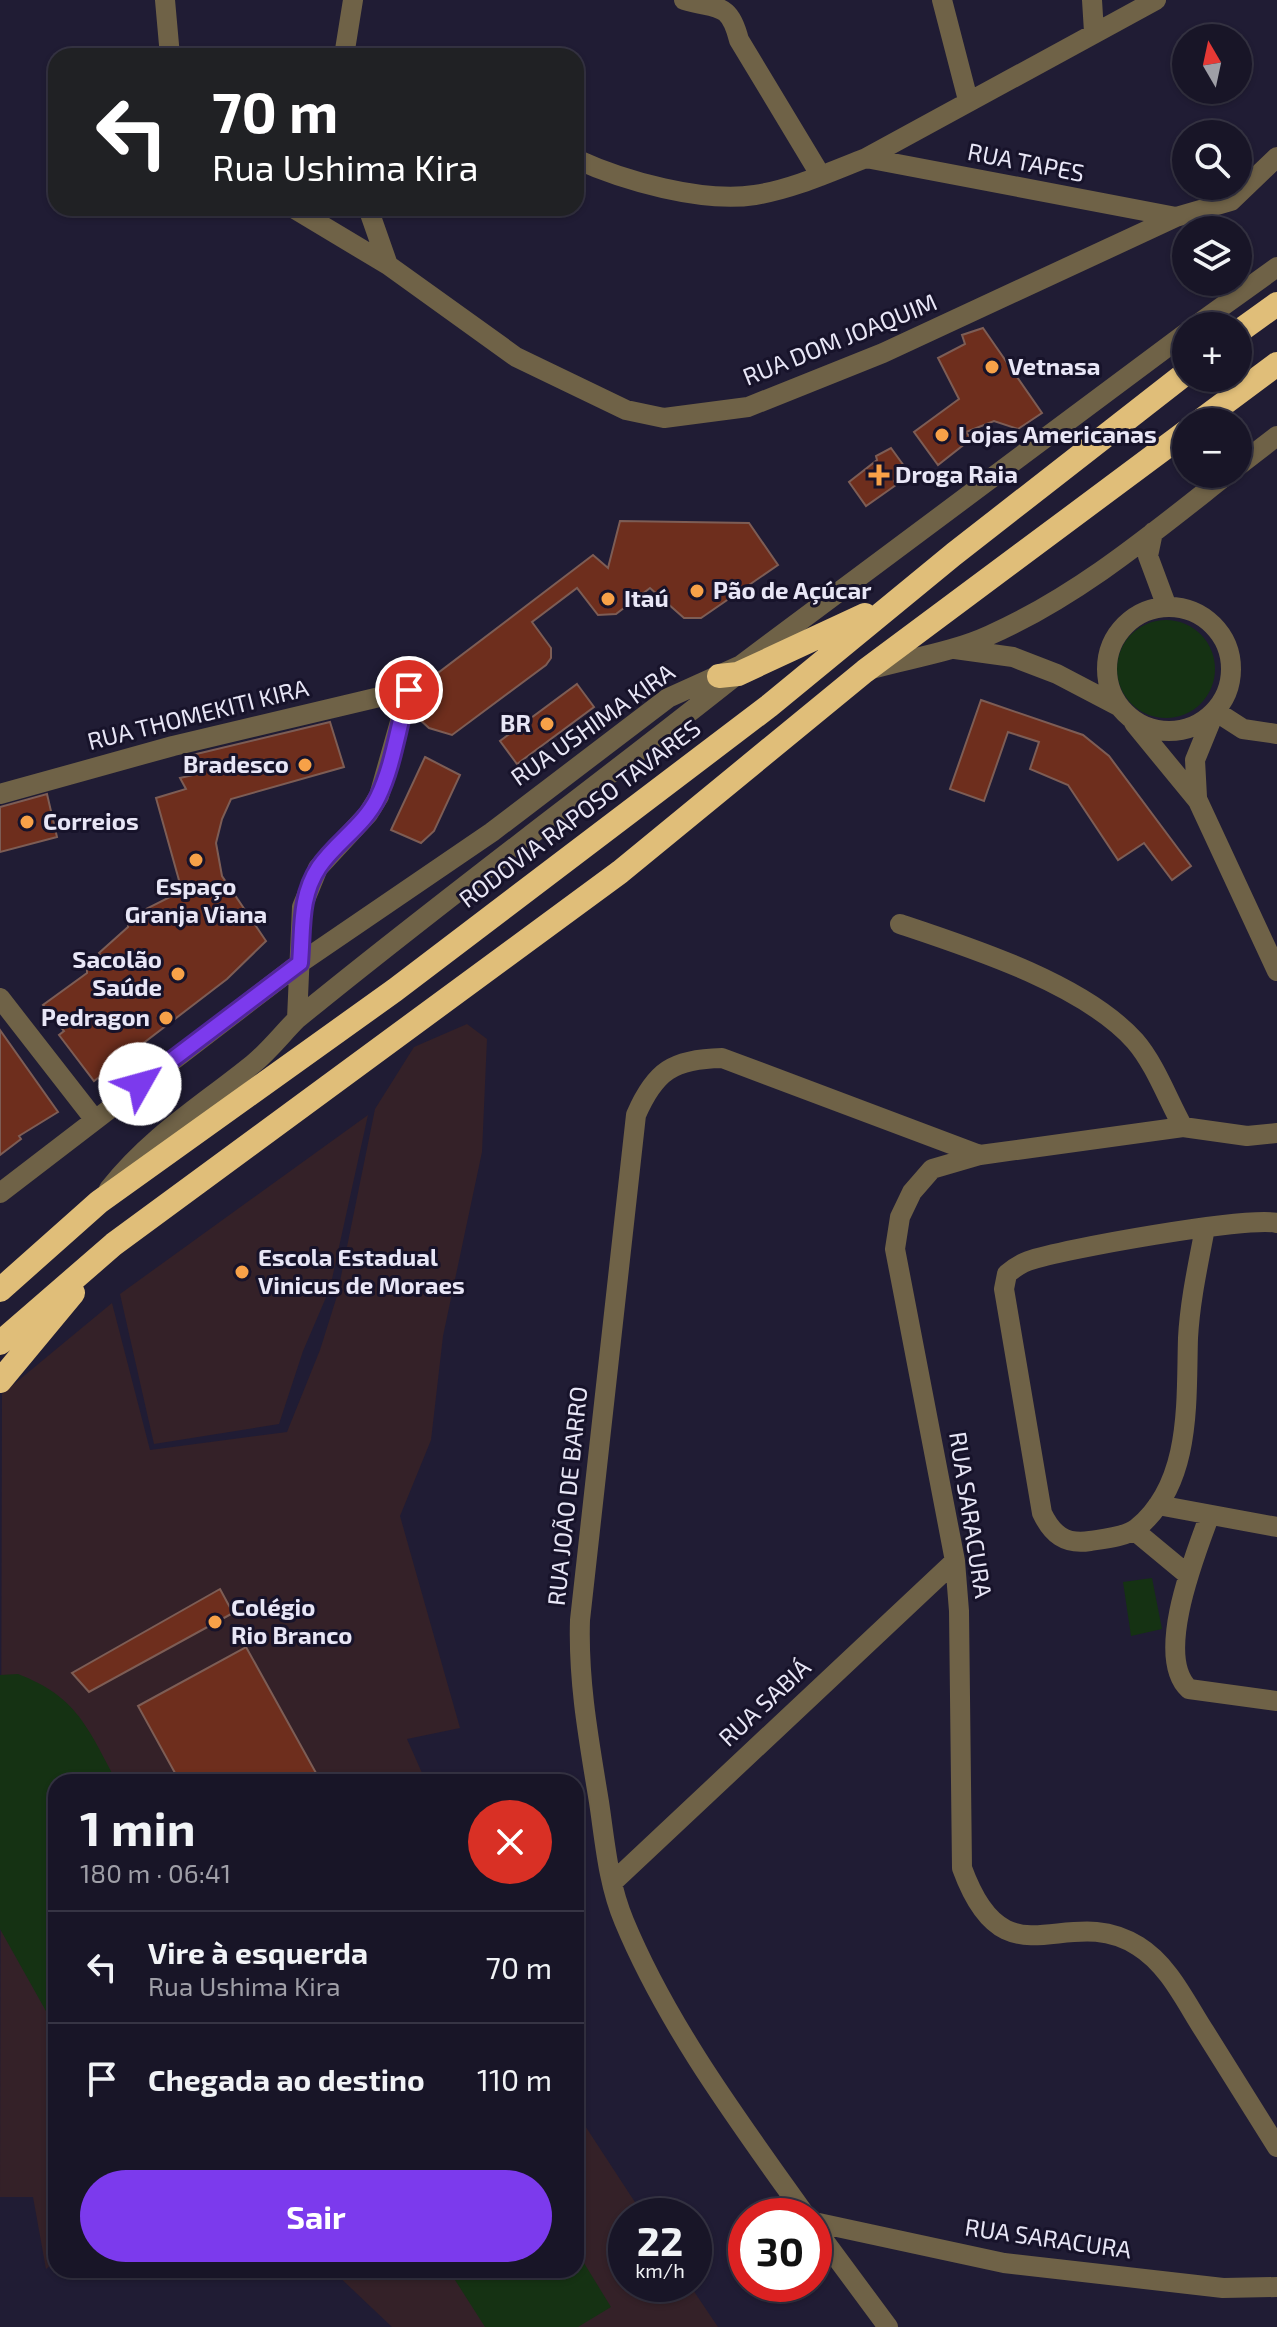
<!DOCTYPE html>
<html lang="pt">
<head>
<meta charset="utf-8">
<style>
	body { margin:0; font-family:"Exo 2",sans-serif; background:#252233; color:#f1f3f6; height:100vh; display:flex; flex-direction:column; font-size:30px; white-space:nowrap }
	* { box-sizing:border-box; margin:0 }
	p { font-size:26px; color:#9f9fa7 }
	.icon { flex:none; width:44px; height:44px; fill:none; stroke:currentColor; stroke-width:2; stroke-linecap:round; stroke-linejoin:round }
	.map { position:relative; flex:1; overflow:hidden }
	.panel { position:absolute; left:48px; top:1774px; width:536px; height:504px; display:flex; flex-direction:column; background:#181527; border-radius:24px; box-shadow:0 2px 6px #0004,0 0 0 2px #363444 }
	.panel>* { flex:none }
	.hud { position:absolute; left:48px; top:48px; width:536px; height:168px; border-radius:24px; box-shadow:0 2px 6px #0004,0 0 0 2px #363444; background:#202124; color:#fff; overflow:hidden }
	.needle { width:52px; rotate:351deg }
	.buttons { position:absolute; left:1172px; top:24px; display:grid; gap:16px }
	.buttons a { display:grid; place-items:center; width:80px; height:80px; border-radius:50%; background:#181527; box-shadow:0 2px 6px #0004,0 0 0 2px #363444; font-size:40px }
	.speed { position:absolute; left:608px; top:2198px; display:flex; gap:16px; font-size:40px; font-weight:700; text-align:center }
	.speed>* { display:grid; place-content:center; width:104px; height:104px; border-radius:50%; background:#181527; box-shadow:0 2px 6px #0004,0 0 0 2px #363444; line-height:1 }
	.speed small { font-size:20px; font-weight:400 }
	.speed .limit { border:12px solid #d22; background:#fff; color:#111 }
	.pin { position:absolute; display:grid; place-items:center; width:68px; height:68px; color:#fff; margin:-34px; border:4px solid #fff; border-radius:50%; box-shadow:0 2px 8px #0007 }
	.me { position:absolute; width:88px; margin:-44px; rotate:52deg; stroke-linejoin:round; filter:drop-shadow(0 0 6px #0008) }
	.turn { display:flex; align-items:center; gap:28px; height:168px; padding:0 32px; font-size:36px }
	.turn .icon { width:104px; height:104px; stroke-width:2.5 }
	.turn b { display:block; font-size:56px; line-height:68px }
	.round { display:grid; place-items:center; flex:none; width:84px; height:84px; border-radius:42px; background:#252233 }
	.summary { display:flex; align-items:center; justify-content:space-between; height:136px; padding:0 32px }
	h1 { font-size:48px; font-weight:700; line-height:60px }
	.cta { display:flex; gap:16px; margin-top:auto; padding:16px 32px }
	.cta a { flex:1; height:92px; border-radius:48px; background:#7c3aed; color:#fff; font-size:32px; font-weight:700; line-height:92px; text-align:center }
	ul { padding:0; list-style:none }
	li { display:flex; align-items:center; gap:24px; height:112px; padding:0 32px; border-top:2px solid #363444 }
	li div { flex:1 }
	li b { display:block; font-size:30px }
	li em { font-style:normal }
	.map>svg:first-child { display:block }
</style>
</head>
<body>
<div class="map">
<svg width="1277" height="2327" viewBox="0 0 1277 2327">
	<rect width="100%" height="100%" fill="#201c34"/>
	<path fill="#342128" d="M467 1024 487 1039 482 1152 443 1336 431 1440 400 1516 460 1728 407 1739 426 1782H56V2261L46 2269 33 2197H0L2 1394 112 1303 150 1450 287 1432 320 1350 337 1296 375 1109 414 1047Z
		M368 1115 330 1288 303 1351 279 1424 154 1444 120 1294Z
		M576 2112 644 2216H626V2284H689L718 2327H392L332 2270H576Z"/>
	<path fill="#153213" d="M1117 669a49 49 0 1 1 98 0a49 49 0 1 1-98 0Z
		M1152 1578 1162 1629 1131 1636 1123 1582Z
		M18 1674C78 1697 88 1729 117 1782H56V2029L0 1929V1675Z
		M576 2250 611 2307 578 2327H485L455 2280 471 2270H576Z"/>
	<path fill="#6e2e1d" stroke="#7d5d55" stroke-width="2" d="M983 328 1042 413 1018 429 994 421 966 432 971 439 938 465 914 432 959 399 938 358 965 344 962 335Z
		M891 448 907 470 894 481 896 485 866 506 849 482 877 460 876 456Z
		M620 521 749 523 778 565 701 618H684L650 588 616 614 598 615 577 588 532 622 551 648V658L546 665 452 735 429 728 418 718 438 673 593 555 608 568Z
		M577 684 594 707 517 764 500 741Z
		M981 700 1083 735 1109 756 1191 866 1172 880 1144 843 1118 860 1068 785 1030 769 1039 742 1008 732 984 801 950 789Z
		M330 722 344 767 231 799 222 819 216 843 222 876 266 941 227 979 94 1081 59 1035 64 1031 43 1005 87 973V967L102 958 99 953 128 927V918L182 891 156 798 186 789 180 778 193 775 188 756Z
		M425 757 460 775 434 831 421 843 391 830Z
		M47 794 57 837 0 852V807Z
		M0 1030 58 1112 19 1136 21 1139 0 1155Z
		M220 1589 233 1613 89 1692 72 1673Z
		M246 1647 321 1782H180L138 1706Z"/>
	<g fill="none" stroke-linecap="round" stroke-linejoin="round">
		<path stroke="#6f6247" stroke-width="20" d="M165 0 170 56
			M684 0C718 10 729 1 739 40L821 176
			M942 0 968 100
			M1092 0 1094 32
			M344 56 353 0
			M866 158 1176 217
			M576 159C624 181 702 203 755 195 793 189 830 172 866 158L1156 0
			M293 208 388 265 516 357 626 410 664 418 748 407 883 353 1176 217 1231 201 1277 157
			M368 208 388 265
			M1195 326 1277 267
			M1238 466 1277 436
			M1153 532 1148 556 1167 607
			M1107 669a62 62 0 1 1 124 0a62 62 0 1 1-124 0Z
			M955 649 1013 657 1057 674 1120 707
			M872 669C911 658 953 652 990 635 1078 596 1153 533 1228 474
			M1134 723 1198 801 1277 971
			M0 794 173 746 409 690
			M1197 797 1195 760 1215 711 1243 729 1277 734
			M900 924C972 948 1084 984 1135 1041 1155 1064 1168 1100 1183 1127
			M0 998 95 1120
			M297 1019C441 901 592 790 738 674
			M1277 1133 1247 1136 1183 1127 980 1155 932 1169 912 1192 900 1217 895 1249 955 1561 959 1611 962 1868C1006 1989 1065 1900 1138 1946 1169 1965 1186 2003 1205 2032 1229 2071 1253 2109 1277 2147
			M109 1189C152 1135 201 1106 253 1064 269 1051 282 1034 297 1019L302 907 318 868 368 814 379 796 409 690
			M0 1193 300 963 492 832 668 698 741 665 1186 333
			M1205 1228C1198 1265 1190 1301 1188 1338 1186 1402 1192 1483 1137 1528 1126 1537 1103 1539 1090 1541 1065 1545 1052 1534 1042 1513L1004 1289 1007 1274C1013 1269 1020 1264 1028 1261 1062 1249 1248 1216 1277 1223
			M1158 1505 1277 1527
			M1209 1517C1195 1555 1154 1657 1189 1689L1277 1701
			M1135 1531 1188 1575
			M612 1883 955 1561
			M806 2216C740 2123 668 2027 624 1921 608 1883 605 1842 599 1802 589 1741 578 1682 580 1620L636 1115C655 1071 673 1059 722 1058L980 1155
			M814 2222 1004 2263 1223 2288 1277 2287
			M814 2227 888 2327"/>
		<path stroke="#e0be79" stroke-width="24" d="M1238 332 1277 304
			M1199 422 1277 364
			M719 676 738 674 865 615
			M0 1290 99 1202 395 990 769 706 954 554 1186 373
			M0 1343 114 1244 620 872 865 671 1186 432
			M0 1381 73 1293"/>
	</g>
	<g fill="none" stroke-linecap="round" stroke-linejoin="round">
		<defs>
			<path id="route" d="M140 1084 300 963C303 930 299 897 319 867 336 842 365 825 378 797 394 764 398 725 409 690"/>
		</defs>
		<use href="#route" stroke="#51269a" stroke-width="20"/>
		<use href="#route" stroke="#7c3aed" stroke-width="14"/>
	</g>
	<g fill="#f7a148" stroke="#17132a" stroke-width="3">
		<circle cx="992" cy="367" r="8"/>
		<circle cx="942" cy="435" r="8"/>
		<path d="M875 463h8v8h8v8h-8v8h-8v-8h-8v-8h8z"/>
		<circle cx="697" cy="591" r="8"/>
		<circle cx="608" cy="599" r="8"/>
		<circle cx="547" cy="724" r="8"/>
		<circle cx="305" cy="765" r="8"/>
		<circle cx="27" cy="822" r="8"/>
		<circle cx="196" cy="860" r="8"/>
		<circle cx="178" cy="974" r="8"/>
		<circle cx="166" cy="1018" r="8"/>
		<circle cx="242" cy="1272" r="8"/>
		<circle cx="215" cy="1622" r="8"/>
	</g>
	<g text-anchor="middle" stroke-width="6" stroke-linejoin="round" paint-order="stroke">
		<g font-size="24" fill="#e8e6f6" stroke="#17132a">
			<text transform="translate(1026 163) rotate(11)" y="8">RUA TAPES</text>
			<text transform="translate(840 340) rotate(-22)" y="8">RUA DOM JOAQUIM</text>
			<text transform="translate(198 715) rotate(-14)" y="8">RUA THOMEKITI KIRA</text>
			<text transform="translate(593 725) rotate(-35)" y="8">RUA USHIMA KIRA</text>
			<text transform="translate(580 814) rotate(-37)" y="8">RODOVIA RAPOSO TAVARES</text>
			<text transform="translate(568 1496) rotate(-84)" y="8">RUA JOÃO DE BARRO</text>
			<text transform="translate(970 1515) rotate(81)" y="8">RUA SARACURA</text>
			<text transform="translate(765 1703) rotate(-43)" y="8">RUA SABIÁ</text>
			<text transform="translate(1048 2239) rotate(8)" y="8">RUA SARACURA</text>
		</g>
		<g font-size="24" font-weight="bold" fill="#e8e6f6" stroke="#17132a" text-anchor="start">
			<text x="1008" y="375">Vetnasa</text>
			<text x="958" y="443">Lojas Americanas</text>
			<text x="895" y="483">Droga Raia</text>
			<text x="713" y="599">Pão de Açúcar</text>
			<text x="624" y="607">Itaú</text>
			<text x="531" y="732" text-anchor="end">BR</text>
			<text x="289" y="773" text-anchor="end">Bradesco</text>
			<text x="43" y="830">Correios</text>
			<text x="196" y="895" text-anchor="middle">Espaço<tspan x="196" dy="28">Granja Viana</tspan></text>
			<text x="162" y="968" text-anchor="end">Sacolão<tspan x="162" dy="28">Saúde</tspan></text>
			<text x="150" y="1026" text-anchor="end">Pedragon</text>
			<text x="258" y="1266">Escola Estadual<tspan x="258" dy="28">Vinicus de Moraes</tspan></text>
			<text x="231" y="1616">Colégio<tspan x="231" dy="28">Rio Branco</tspan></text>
		</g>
	</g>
</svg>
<div class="buttons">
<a><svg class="needle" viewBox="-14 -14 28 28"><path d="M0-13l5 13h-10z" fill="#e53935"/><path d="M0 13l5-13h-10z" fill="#9f9fa7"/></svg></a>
<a><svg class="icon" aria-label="search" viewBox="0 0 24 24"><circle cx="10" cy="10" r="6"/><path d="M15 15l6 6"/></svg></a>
<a><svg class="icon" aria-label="layers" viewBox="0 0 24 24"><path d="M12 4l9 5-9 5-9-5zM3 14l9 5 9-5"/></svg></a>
<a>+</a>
<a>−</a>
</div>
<div class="speed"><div>22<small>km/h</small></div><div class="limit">30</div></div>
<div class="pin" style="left:409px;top:690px;background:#d93025"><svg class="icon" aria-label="arrive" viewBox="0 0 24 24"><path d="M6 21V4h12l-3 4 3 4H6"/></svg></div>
<svg class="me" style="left:140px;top:1084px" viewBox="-20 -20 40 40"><circle r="19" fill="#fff"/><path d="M0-13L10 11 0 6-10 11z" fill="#7c3aed"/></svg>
<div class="hud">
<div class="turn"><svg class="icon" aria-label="left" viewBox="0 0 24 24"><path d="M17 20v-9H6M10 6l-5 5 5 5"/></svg><div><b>70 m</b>Rua Ushima Kira</div></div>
</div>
<section class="panel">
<div class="summary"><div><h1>1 min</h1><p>180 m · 06:41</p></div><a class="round" style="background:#d93025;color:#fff"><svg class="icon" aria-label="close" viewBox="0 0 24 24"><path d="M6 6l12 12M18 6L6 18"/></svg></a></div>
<ul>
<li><svg class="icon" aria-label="left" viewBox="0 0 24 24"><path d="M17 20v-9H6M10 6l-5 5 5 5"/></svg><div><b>Vire à esquerda</b><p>Rua Ushima Kira</p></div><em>70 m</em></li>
<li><svg class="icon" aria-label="arrive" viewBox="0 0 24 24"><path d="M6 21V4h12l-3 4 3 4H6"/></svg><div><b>Chegada ao destino</b></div><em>110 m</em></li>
</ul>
<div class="cta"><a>Sair</a></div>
</section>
</div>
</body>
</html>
